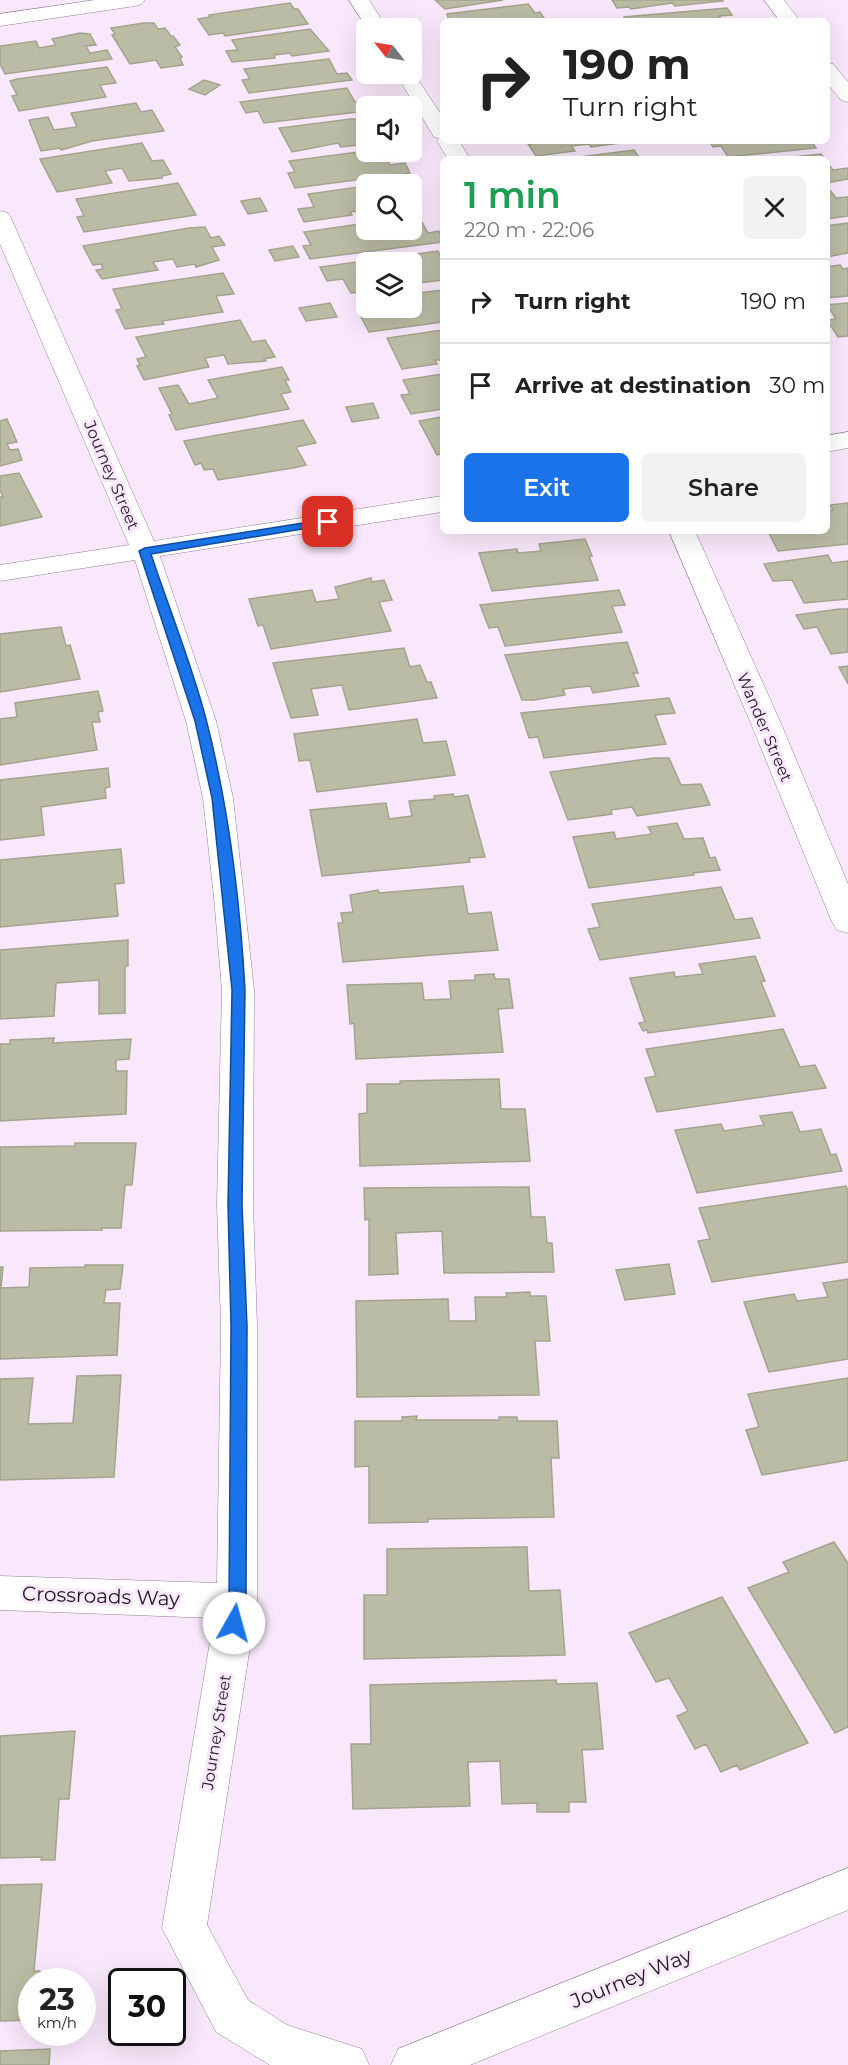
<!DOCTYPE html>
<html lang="en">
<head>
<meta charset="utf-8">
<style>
	body { margin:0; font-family:Montserrat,sans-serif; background:#f2f2f2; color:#222; height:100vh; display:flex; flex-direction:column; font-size:22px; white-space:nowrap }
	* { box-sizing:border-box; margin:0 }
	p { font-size:20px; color:#767676 }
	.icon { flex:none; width:33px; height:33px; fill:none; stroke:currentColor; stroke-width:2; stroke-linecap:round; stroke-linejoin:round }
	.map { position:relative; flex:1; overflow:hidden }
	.details { position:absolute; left:440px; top:156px; width:390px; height:378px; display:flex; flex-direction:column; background:#fff; border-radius:9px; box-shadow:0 6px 24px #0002 }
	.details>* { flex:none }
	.hud { position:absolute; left:440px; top:18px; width:390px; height:126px; border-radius:9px; box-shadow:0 6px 24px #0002; background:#fff; color:#222; overflow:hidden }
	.needle { width:39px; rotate:301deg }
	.tools { position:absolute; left:356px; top:18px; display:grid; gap:12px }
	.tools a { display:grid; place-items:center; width:66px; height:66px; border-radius:9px; background:#fff; box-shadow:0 6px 24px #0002; font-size:30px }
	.speed { position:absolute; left:18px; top:1968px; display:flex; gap:12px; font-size:30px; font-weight:700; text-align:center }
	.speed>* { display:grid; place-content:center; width:78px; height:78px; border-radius:50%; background:#fff; box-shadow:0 6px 24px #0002; line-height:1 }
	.speed small { font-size:15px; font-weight:400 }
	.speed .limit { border:3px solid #111; border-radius:9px; background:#fff; color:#111 }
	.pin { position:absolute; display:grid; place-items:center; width:51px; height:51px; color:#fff; margin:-26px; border-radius:12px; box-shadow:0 3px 9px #0006 }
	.me { position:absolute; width:66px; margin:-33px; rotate:7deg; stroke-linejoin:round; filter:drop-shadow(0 0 4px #0008) }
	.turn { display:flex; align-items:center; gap:21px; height:126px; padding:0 24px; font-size:27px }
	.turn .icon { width:78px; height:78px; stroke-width:2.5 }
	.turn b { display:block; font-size:42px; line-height:51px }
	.round { display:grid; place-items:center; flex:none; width:63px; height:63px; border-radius:9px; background:#f2f2f2 }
	.head { display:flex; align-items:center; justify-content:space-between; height:102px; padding:0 24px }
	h1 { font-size:36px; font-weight:600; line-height:45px; color:#1e9e55 }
	.primary-button { display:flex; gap:12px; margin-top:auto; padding:12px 24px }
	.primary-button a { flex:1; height:69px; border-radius:9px; background:#1a73e8; color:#fff; font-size:24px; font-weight:600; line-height:69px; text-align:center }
	.primary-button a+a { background:#f2f2f2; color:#222 }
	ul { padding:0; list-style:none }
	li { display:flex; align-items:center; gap:18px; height:84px; padding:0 24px; border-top:2px solid #e0e0e0 }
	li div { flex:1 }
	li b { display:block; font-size:22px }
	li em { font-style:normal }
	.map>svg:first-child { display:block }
</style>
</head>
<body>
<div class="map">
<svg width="848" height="2065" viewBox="0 0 848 2065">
	<rect width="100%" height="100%" fill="#f9e8fb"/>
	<path fill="#bbbca5" stroke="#a3a48e" stroke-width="1.5" d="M435 0H503L445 9Z
		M612 0H722L723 1 675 6 672 3 631 9 629 7 617 8Z
		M290 3 294 9H298L308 24 225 36 223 33 209 35 198 19 210 17 209 15Z
		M528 4 535 13 540 12 546 21H449L447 14Z
		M727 8 732 15 719 16 722 21H626L624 17Z
		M144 23H154L158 29 165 28 171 36H173L180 45 175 47 182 57 180 58 183 65 161 68 156 60 130 64 112 35 115 34 111 28Z
		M310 29 329 51 292 56 290 53 274 55 275 58 232 62 226 51 238 50 232 40Z
		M80 33 90 34 96 45 86 46 90 53 107 50 112 59 5 74 0 64V46L36 41 39 48 56 45 52 39Z
		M329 59 337 74 347 73 352 80 249 93 242 80 250 79 244 69Z
		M107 67 116 83 100 85 106 97 19 111 12 96 17 95 10 81 17 79Z
		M204 80 220 85 205 95 189 89Z
		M347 88 355 102 370 101 373 106H366V111L264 123 258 111 246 113 240 102Z
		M136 103 141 112 152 110 164 131 92 141 61 150 60 148 41 151 29 120 48 117 54 130 77 127 71 113Z
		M351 119H362L366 124V144L341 147 338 143 292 152 279 128Z
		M530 141H620L621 143 591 147 589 144 571 146 575 151 536 156 528 144H531Z
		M709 141H811L816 148 728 157 721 146 713 147Z
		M142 143 152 161 163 160 171 174 162 176V178L129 181 122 168 105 171 112 183 57 192 40 159Z
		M634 150 640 159H564Z
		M366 151 382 152 390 165 405 163 410 173 295 188 288 173 295 172 289 161Z
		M821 154 825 159H775Z
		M826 161 833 170 848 168V179L826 183Z
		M178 183 196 215 84 232 77 217 84 216 76 199Z
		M366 186V210L350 212 352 215 304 222 298 209 314 207 308 194Z
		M829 189 836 198 848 197V216L826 219V190Z
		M260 198 267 211 248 214 241 201Z
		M418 215 428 233 439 231 442 242 310 259 303 246 311 245 304 232 366 223V230H411V216Z
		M848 223V253L826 257V226Z
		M205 227 211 238 219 236 225 245 212 247 219 260 196 267 195 264 177 267 173 259 153 262 158 270 102 279 96 270 103 269 101 264 93 265 83 246 189 228Z
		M293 246 299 257 275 261 269 250Z
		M438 251 442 259V280L411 284V262H366V291L351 293 343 279 327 281 320 267Z
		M840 265 843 269 848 268V296L826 298V267Z
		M223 273 234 294 216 296 223 312 162 321 164 324 125 329 116 310 122 309 113 289Z
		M442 290V322L369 332 360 315 369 314 362 301H366V308H411V294Z
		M330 303 337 317 306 321 299 308Z
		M848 303V336L838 337 827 320 836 319 827 305Z
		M240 320 252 342 265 340 275 357 264 359 266 361 228 364 224 355 205 358 209 367 144 380 137 366 140 365 137 359 146 357 136 337Z
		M442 330V360H435L437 364 402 369 387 338Z
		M282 367 289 380H285L291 392 281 394 289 409 176 430 169 415 172 414 159 388 178 385 189 404 218 398 208 380Z
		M442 374V409L411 414 401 395 410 394 403 380Z
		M373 403 379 418 352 422 346 407Z
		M442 417V454L437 455 419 421Z
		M7 419 17 442 7 444 10 450 18 449 22 460 0 466V421Z
		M303 420 316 443 296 447 306 465 293 468 218 480 213 469 204 470 201 463 195 465 184 441Z
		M19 473 42 517 0 526V497H3L0 490V476Z
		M848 503V544L778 551 768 531H826V511L833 510 830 505Z
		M585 539 592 556H589L598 580 492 591 479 553 517 549 518 553 541 551 539 544Z
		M828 555 832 563 848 561V599L804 603 792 580 773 581 764 564Z
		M371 578 372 582 384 580 392 600 379 602 391 631 271 649 263 625 258 626 249 599 312 590 316 602 339 599 335 587Z
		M619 590 625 605 612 606 622 632 505 646 498 627 489 628 480 605Z
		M839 609H848V652L831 654 817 627 804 629 796 615Z
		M61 627 66 646 70 645 80 679 0 692V634Z
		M627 642 638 673H633L639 686 593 693 590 686 563 689 565 695 534 700H522L505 655Z
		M404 648 410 667 420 665 427 682H431L437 698 349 710 342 685 311 689 318 715 291 718 273 663Z
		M848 666V684L839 667Z
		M98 691 103 711 98 712 100 722H92L97 750 0 765V719L17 717 15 703Z
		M669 698 675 713 655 715 666 744 544 758 538 737 529 738 521 713Z
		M417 719 423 743 446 741 455 775 317 792 310 760 299 761 294 734Z
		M654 758H669L681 785 701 784 710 805 637 816 632 807 611 810 612 814 568 820 550 772Z
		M108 768 110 787 105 788 106 798 41 807 44 835 0 840V780Z
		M453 794 454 797 468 795 485 857 469 858 470 862 322 876 310 810 386 803 389 819 412 816 409 801 435 799 434 796Z
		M677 823 684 839 703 838 710 858 715 857 720 870 693 873 694 875 589 888 573 837 614 832 616 839 652 834 648 827Z
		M121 849 124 883 115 884 118 916 0 927V860Z
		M463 886 468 914 491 912 498 950 343 962 338 923H343L341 913 353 912 350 895 378 890 379 893Z
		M721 887 735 920 752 918 760 938 600 960 588 929 600 927 592 904Z
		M128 940V966H125V1013L99 1014V980L56 983 54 1016 0 1019V950Z
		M755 956 765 981 761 982 775 1016 648 1033 647 1030 643 1031 639 1023 645 1022 630 978 674 972 675 977 703 974 699 964Z
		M494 974 495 979H509L513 1008 498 1009 503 1052 356 1059 354 1023 350 1024 347 985 422 983 424 1000 451 999 449 981 475 980V975Z
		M783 1029 800 1067 815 1065 826 1088 657 1112 645 1078 656 1076 646 1049Z
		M54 1038 53 1043 131 1039 129 1059 116 1060V1071H127L126 1114 0 1121V1044H10V1040Z
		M499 1079 501 1109H525L530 1161 360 1166 359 1114 367 1113V1084H400V1081Z
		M792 1112 800 1132 821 1129 831 1155 836 1154 842 1171 697 1193 675 1130 721 1124 724 1131 764 1125 760 1116Z
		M75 1143H136L132 1185H125L121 1228H101L102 1230 0 1231V1147L75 1146Z
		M846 1186 848 1191V1262L712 1282 698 1241 710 1239 699 1208Z
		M529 1187 531 1217H545L547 1243H552L554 1272 444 1273 442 1231 396 1233 398 1274 369 1275V1219L365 1220 364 1188Z
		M669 1264 675 1294 625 1300 616 1270Z
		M85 1265H123L120 1289 106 1290 104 1303H120L117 1355 0 1359V1267H3L1 1288 29 1287 30 1268 85 1267Z
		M848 1279V1359L769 1372 744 1302 794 1294 797 1301 828 1297 823 1283Z
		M530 1292V1296H546L550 1341H535L539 1395 357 1397 356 1301 448 1299 449 1321H476L475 1297H507L506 1293Z
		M121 1375 114 1477 0 1480V1379L33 1378 28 1424 73 1423 77 1376Z
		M848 1378V1460L762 1475 746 1430 759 1427 748 1394Z
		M417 1416 416 1420H499V1417H517V1421H557L559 1458H551L554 1517 428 1519V1522L369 1523V1466L355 1467V1421H402V1417Z
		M834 1542 848 1563V1727L835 1733 748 1588 789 1572 783 1562Z
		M527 1547 529 1591 560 1590 565 1655 364 1659V1595H387V1549Z
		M722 1597 808 1743 740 1770 737 1765 721 1772 706 1744 695 1749 677 1716 688 1711 669 1678 656 1682 629 1633Z
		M556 1680 557 1684 597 1683 603 1749 582 1750 586 1802H569V1812H537V1803L502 1804 500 1761 468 1762 470 1806 353 1809 351 1744H371L370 1685Z
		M75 1731 69 1799H59L55 1860H41L42 1857 0 1858V1736Z
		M42 1884 34 1971H40L39 1982H32V2020L0 2021V1885Z
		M50 2049 49 2065H0V2051Z"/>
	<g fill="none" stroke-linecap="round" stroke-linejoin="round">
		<defs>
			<path id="minor" d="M95 0H145L142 4 135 6 0 26V14Z
				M349 0H369L387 28H367Z
				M764 0H784L800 21H780Z
				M826 62 833 64 848 82V102L841 100 826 82Z
				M411 69 442 116V141H459L470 159H448L437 141 439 138 434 137 431 132 396 74H411Z
				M0 211 8 213 11 218 154 541 442 496V512L160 556 216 721 233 798 254 990 253 1204 257 1326V1601L207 1925 248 2000 287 2025 362 2049 369 2065H270L216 2032 162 1928 214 1618 0 1610V1576L217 1583 221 1326 217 1204 222 990 214 897 203 798 186 721 135 560 0 581V565L129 545 0 244Z
				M848 432V448L826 452V436Z
				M669 531H695L782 726 848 884V933L837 930 832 922 752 726Z
				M848 1868V1910L470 2065H391L398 2049Z"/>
		</defs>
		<use href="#minor" stroke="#908192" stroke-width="1"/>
		<use href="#minor" fill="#fff" fill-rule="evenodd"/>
	</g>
	<path fill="#1a73e8" stroke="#114b97" stroke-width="1.5" d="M328 519 332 520V524L151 554C169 609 193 667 207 723 229 809 240 901 245 990L242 1204 247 1326 246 1601 240 1628 234 1630 228 1628 225 1623 229 1601 231 1326 228 1204 232 990 212 798 195 721 139 551 145 548Z"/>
	<g text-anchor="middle" stroke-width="6" stroke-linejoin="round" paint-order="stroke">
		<g font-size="16" fill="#1f1920" stroke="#f9e8fb">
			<text transform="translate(112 475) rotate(67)" y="6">Journey Street</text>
			<text transform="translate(765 727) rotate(67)" y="6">Wander Street</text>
			<text transform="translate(216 1732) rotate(-81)" y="6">Journey Street</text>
		</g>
		<g font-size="20" fill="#1f1920" stroke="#f9e8fb">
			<text transform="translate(101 1596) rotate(2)" y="7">Crossroads Way</text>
			<text transform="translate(631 1978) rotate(-22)" y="7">Journey Way</text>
		</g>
	</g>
</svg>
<div class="tools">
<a><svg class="needle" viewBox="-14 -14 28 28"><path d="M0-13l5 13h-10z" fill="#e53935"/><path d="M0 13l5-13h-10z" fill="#767676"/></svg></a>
<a><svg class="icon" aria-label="sound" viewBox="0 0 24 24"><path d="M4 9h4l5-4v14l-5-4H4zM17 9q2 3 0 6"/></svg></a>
<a><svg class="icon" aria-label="search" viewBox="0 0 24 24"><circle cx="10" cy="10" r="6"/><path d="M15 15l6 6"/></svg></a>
<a><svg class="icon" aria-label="layers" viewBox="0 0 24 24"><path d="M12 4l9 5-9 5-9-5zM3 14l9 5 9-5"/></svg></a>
</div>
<div class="speed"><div>23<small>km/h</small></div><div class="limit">30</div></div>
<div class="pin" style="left:328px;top:522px;background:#d93025"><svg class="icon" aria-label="arrive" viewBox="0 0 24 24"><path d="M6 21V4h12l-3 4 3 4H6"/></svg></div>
<svg class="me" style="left:234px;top:1623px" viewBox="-20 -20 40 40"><circle r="19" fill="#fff"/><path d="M0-13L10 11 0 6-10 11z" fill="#1a73e8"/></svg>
<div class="hud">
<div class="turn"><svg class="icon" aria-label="right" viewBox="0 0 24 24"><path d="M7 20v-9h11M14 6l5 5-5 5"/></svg><div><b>190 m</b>Turn right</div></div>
</div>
<section class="details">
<div class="head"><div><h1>1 min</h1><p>220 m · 22:06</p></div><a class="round"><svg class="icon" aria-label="close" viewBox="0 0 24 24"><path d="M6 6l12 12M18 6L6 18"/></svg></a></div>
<ul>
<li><svg class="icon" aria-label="right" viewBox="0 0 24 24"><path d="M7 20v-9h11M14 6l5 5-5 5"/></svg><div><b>Turn right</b></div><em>190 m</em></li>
<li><svg class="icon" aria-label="arrive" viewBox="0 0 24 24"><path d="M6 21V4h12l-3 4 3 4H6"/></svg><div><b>Arrive at destination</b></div><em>30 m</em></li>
</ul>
<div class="primary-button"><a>Exit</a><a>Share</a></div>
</section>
</div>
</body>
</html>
